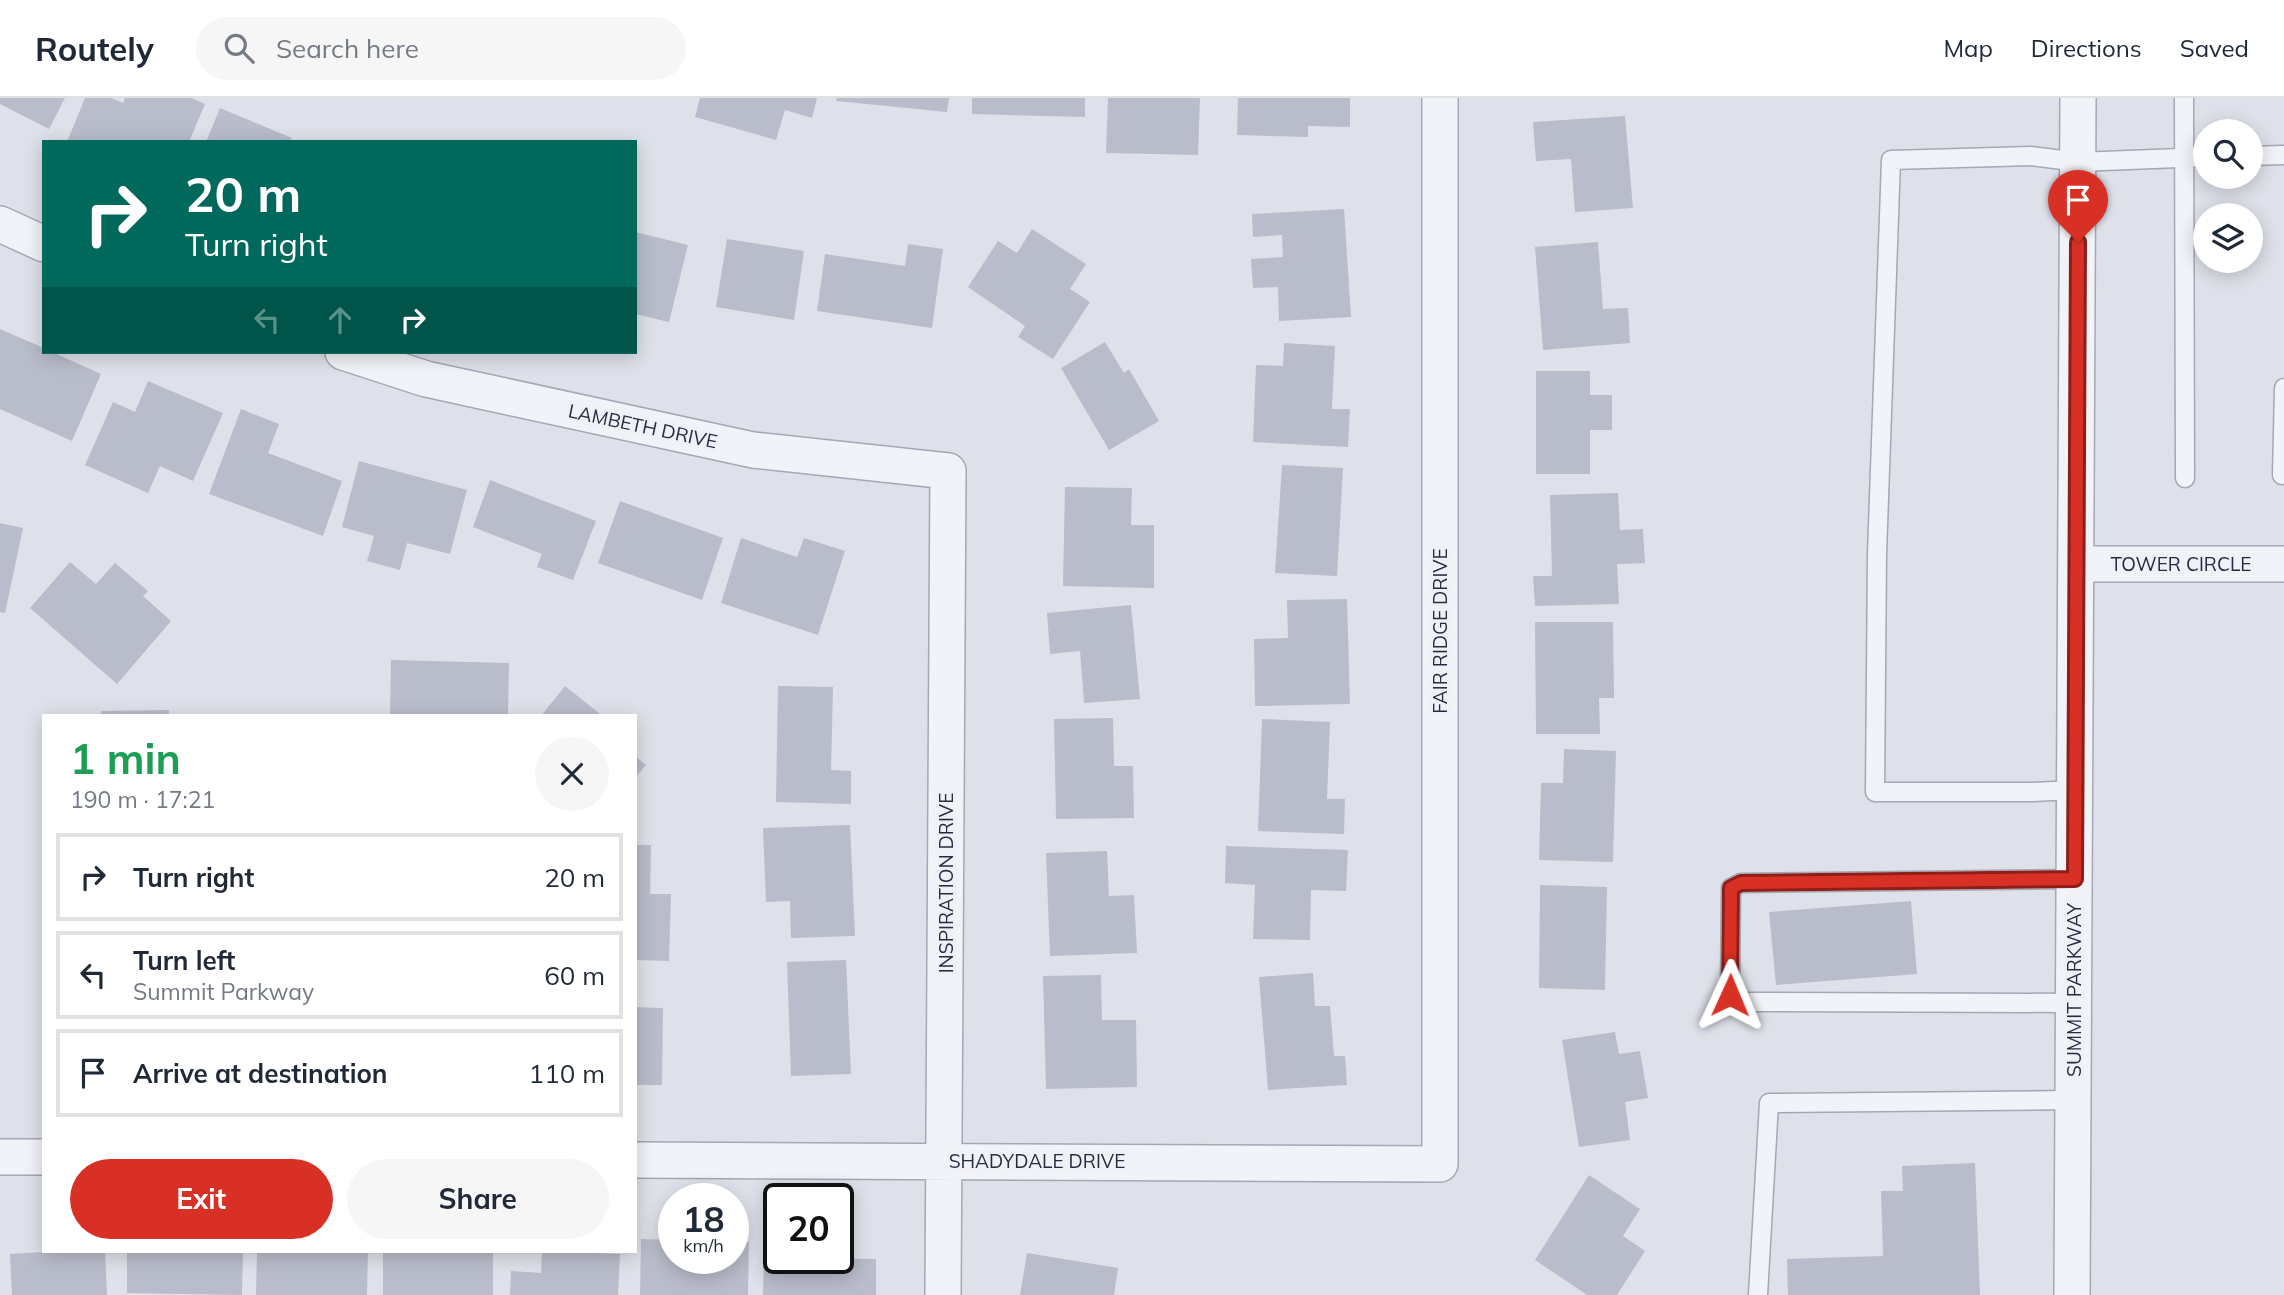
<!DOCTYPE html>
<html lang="en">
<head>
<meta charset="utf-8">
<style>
	body { margin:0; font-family:Mulish,sans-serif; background:#f6f6f7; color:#1f2937; height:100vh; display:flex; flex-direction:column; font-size:26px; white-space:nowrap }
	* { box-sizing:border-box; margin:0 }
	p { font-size:23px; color:#747a83 }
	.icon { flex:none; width:38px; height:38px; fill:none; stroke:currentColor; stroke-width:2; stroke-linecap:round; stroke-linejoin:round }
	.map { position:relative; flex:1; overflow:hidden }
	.sheet { position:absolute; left:42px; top:616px; width:595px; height:539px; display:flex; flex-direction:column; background:#fff; border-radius:0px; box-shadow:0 4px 18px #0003 }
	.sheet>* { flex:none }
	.hud { position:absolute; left:42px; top:42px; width:595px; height:214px; border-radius:0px; box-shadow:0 4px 18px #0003; background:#00695c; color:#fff; overflow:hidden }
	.controls { position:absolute; left:2193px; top:21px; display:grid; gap:14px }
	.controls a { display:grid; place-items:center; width:70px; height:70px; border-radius:50%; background:#fff; box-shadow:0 4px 18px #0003; font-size:35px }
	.speed { position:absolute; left:658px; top:1085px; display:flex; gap:14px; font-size:35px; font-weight:700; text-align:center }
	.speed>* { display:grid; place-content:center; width:91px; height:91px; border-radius:50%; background:#fff; box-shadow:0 4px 18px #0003; line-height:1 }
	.speed small { font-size:18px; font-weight:400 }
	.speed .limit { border:4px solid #111; border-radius:10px; background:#fff; color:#111 }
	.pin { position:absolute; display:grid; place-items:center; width:60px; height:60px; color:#fff; margin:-72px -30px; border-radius:50% 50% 50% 0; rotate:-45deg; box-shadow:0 0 7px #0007 }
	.pin .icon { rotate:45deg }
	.me { position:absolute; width:77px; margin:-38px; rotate:1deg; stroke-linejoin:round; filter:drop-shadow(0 0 5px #0008) }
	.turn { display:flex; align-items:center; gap:24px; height:147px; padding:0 28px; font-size:32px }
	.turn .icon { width:91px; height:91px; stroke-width:2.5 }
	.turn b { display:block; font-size:49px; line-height:60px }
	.lanes { display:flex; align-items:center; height:66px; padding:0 28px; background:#0003; justify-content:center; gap:35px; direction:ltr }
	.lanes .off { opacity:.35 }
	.round { display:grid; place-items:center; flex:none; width:74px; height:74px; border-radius:37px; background:#f6f6f7 }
	.summary { display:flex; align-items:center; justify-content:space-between; height:119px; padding:0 28px }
	h1 { font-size:42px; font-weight:700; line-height:52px; color:#1e9e55 }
	.button { display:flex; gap:14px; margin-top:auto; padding:14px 28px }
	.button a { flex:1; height:80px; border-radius:42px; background:#d93025; color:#fff; font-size:28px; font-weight:700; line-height:80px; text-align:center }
	.button a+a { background:#f6f6f7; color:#1f2937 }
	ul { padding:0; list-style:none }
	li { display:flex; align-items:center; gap:21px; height:88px; margin:0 14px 10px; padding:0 14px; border:4px solid #e0e1e3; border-radius:0px }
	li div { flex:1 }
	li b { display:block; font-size:26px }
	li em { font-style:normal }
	header { display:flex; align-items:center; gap:42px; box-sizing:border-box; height:98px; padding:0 35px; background:#fff; border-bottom:2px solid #e0e1e3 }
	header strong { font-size:33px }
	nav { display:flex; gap:38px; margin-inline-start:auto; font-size:24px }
	.search { width:490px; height:63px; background:#f6f6f7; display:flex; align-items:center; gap:18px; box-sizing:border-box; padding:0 24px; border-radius:38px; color:#747a83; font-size:26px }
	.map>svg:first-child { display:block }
</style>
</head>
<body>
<header>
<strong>Routely</strong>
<div class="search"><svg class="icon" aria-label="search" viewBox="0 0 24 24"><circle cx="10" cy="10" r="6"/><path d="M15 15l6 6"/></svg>Search here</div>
<nav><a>Map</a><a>Directions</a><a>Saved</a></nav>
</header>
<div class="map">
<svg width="2284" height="1197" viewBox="0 0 2284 1197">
	<rect width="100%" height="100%" fill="#dfe1ea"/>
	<path fill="#b9bcca" d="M0 0H65L49 31 0 6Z
		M85 0H111L123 5 125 0H191L205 6 189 44H67Z
		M700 0H817L812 20 785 12 776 42 695 19Z
		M837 0H949L947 14 836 3Z
		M972 0H1085V19L972 16Z
		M1108 0H1200L1198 57 1106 55Z
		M1238 0H1350V29L1308 28V39L1237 37Z
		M220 10 292 40 290 44H206Z
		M1625 18 1633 110 1575 114 1571 61 1536 63 1533 24Z
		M1344 111 1351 219 1279 223 1278 189 1253 190 1251 161 1283 159 1282 137 1253 139 1252 116Z
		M1032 131 1086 166 1070 191 1090 204 1053 261 1018 239 1025 228 968 189 998 143 1017 155Z
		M635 134 688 147 669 224 635 216Z
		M727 141 804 153 794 222 716 209Z
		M1598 144 1603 211 1628 210 1630 245 1543 252 1535 149Z
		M908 146 943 151 932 230 817 213 825 156 905 168Z
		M0 231 44 250V254H52L101 276 72 343 0 311Z
		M1105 244 1124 275 1129 271 1159 323 1109 352 1061 270Z
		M1284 245 1335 248 1332 311H1350L1348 349 1253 344 1256 267 1283 268Z
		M1536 273H1590V297H1612V332H1590V376H1536Z
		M148 283 223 315 193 383 160 368 148 395 85 367 113 304 135 314Z
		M241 311 279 326 268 355 342 383 323 438 209 396Z
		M359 363 467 392 450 456 407 445 400 472 367 463 374 438 342 429Z
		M1282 367 1343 370 1337 478 1275 475Z
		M490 382 596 423 573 482 537 469 542 456 473 429Z
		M1065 389 1132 390 1131 427H1154V490L1063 488Z
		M1618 395 1620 432 1643 431 1645 465 1617 466 1619 506 1535 508 1533 478H1552L1550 397Z
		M620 403 723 440 702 502 598 465Z
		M0 425 23 430 5 515 0 514Z
		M741 440 797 459 804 440 845 453 818 537 721 505Z
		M70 464 96 486 115 465 148 493 143 498 171 523 117 586 30 510Z
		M1347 501 1350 606 1255 608 1254 541 1288 540 1287 502Z
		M1131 507 1140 601 1084 605 1080 553 1050 556 1047 515Z
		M1535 524H1613L1614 600H1599L1600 636H1536Z
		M391 562 509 565 508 618H390Z
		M565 588 599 615 596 618H541Z
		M778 588 833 589 831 672 851 673V706L776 704Z
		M169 612V618H101V613Z
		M1113 620 1114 668H1133L1134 720 1056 721 1054 621Z
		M1262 621 1330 624 1327 701H1345L1344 736 1258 733Z
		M1564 651 1616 653 1613 764 1539 762 1541 685H1563Z
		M635 658 646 667 635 680Z
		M850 727 855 838 791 840 790 803 766 804 763 730Z
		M635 747H651L650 796H671L669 863 635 862Z
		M1226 748 1348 752 1346 793 1311 792 1310 842 1253 841 1255 787 1225 785Z
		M1107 753 1109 798 1134 797 1137 855 1050 858 1046 755Z
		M1540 787 1607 789 1605 892 1539 890Z
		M1911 803 1917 876 1776 887 1769 814Z
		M846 862 851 976 791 978 787 864Z
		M1313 875 1315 908H1330L1334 958H1345L1347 987 1268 992 1259 879Z
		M1101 877 1102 922H1136L1137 989 1046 991 1043 878Z
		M635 909 663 910 662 987H635Z
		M1615 934 1619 956 1640 953 1648 1000 1625 1004 1630 1042 1579 1049 1562 942Z
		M1975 1065 1980 1197H1788L1787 1161 1883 1158 1881 1093H1903L1902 1068Z
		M1589 1077 1640 1111 1623 1138 1645 1153 1617 1197H1587L1535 1162Z
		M641 1141 674 1142V1160H733V1144H749L748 1197H640Z
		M60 1153H105L107 1197H12L10 1156Z
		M127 1153H243L242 1197 127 1195Z
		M257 1153H368L367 1197H256Z
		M383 1153H493V1197H383Z
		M542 1153 620 1156 618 1197H510L511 1173 541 1175Z
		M1027 1155 1118 1170 1114 1197H1020Z
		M764 1160 876 1161V1197H763Z"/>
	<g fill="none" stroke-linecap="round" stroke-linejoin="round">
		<defs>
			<path id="service" d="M2184 0 2185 380
				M2250 58 2284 57
				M2282 377 2284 290
				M2076 692 2031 694H1875L1877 456 1891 62 2031 58 2078 64 2205 59
				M2074 905 1739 904 1730 897 1731 790 1741 785 2075 781
				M1758 1197 1769 1005 2073 1002"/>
			<path id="minor" d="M0 126 44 146
				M343 254 426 281 753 352 948 373 943 1197
				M2077 466H2284
				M0 1059H44
				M635 1062 1440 1066V0
				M2072 1197 2078 0"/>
		</defs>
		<use href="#service" stroke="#a4a7b4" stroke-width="21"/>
		<use href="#minor" stroke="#a4a7b4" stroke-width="38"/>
		<use href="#service" stroke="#f2f3f8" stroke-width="18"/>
		<use href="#minor" stroke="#f2f3f8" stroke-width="35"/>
	</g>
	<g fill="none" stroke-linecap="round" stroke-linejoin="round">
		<defs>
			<path id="route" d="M1730 897 1731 790 1741 785 2075 781 2078 144"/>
		</defs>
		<use href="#route" stroke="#8d1f18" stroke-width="18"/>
		<use href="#route" stroke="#d93025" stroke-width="12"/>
	</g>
	<g text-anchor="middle" stroke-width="7" stroke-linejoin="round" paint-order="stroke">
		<g font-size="19" fill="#262b42" stroke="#eff1f7">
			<text transform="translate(643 328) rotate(12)" y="7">LAMBETH DRIVE</text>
			<text x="2181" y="473">TOWER CIRCLE</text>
			<text transform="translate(1440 533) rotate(-90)" y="7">FAIR RIDGE DRIVE</text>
			<text transform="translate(946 785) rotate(-90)" y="7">INSPIRATION DRIVE</text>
			<text transform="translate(2074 892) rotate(-90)" y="7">SUMMIT PARKWAY</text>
			<text x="1037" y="1070">SHADYDALE DRIVE</text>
		</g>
	</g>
</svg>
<div class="controls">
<a><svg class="icon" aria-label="search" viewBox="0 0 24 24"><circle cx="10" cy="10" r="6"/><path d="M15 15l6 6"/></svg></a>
<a><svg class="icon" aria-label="layers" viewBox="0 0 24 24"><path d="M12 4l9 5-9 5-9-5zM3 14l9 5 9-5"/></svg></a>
</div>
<div class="speed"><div>18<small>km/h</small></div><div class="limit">20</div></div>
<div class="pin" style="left:2078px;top:144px;background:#d93025"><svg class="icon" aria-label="arrive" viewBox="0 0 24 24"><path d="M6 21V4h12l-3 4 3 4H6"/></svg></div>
<svg class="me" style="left:1730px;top:897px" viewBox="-20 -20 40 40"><path d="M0-17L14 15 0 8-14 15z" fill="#d93025" stroke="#fff" stroke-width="4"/></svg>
<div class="hud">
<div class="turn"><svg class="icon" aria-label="right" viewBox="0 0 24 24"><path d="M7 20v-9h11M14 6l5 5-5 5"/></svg><div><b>20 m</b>Turn right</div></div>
<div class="lanes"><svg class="icon off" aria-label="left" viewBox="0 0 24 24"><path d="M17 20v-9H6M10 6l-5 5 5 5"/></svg><svg class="icon off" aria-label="ahead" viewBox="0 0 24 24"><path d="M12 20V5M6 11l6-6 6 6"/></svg><svg class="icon" aria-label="right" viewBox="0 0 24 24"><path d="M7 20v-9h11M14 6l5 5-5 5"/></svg></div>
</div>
<section class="sheet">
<div class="summary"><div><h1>1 min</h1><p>190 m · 17:21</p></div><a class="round"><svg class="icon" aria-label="close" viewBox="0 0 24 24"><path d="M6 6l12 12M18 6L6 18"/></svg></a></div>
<ul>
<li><svg class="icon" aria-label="right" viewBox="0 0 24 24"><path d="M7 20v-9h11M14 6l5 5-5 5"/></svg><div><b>Turn right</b></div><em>20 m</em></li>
<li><svg class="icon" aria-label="left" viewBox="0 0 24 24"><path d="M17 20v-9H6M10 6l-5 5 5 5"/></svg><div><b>Turn left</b><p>Summit Parkway</p></div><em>60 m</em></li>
<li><svg class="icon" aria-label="arrive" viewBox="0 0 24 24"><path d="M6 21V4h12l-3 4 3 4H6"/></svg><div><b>Arrive at destination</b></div><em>110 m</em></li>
</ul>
<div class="button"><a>Exit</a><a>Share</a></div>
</section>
</div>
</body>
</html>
